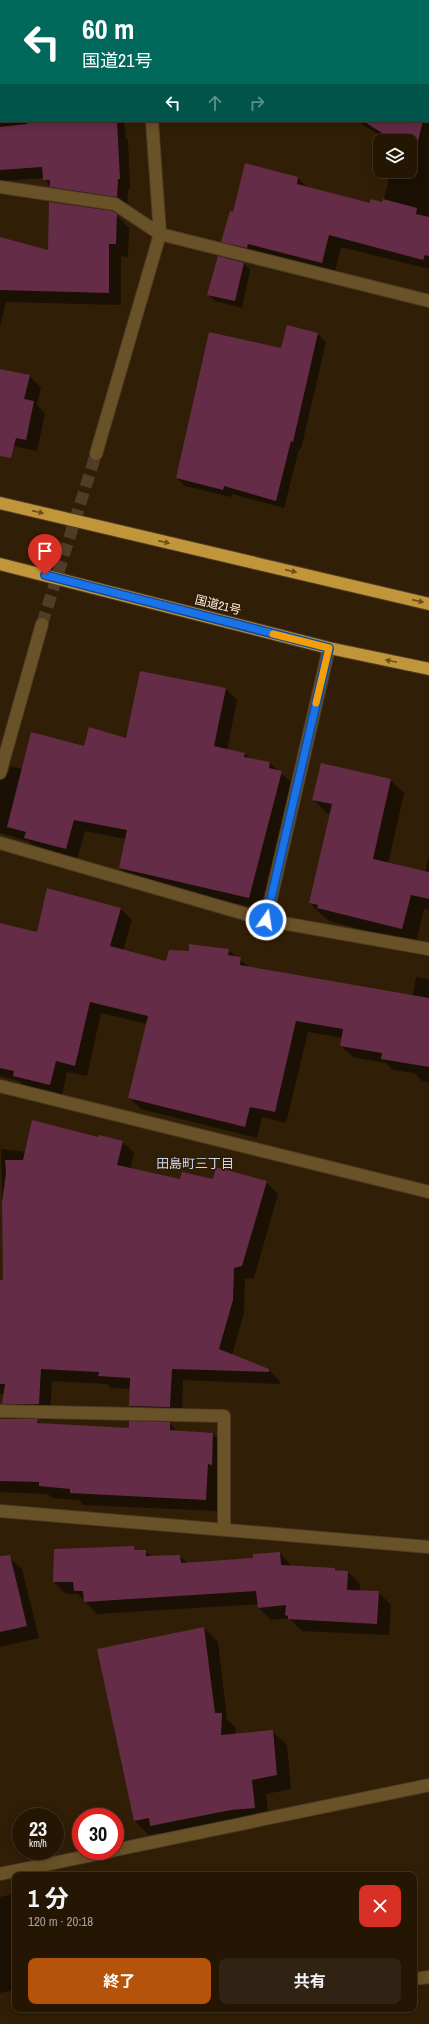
<!DOCTYPE html>
<html lang="ja">
<head>
<meta charset="utf-8">
<style>
	body { margin:0; font-family:"Archivo Narrow","Noto Sans JP",sans-serif; background:#312313; color:#f1f3f6; height:100vh; display:flex; flex-direction:column; font-size:15px; white-space:nowrap }
	* { box-sizing:border-box; margin:0 }
	p { font-size:13px; color:#a39f9a }
	.icon { flex:none; width:22px; height:22px; fill:none; stroke:currentColor; stroke-width:2; stroke-linecap:round; stroke-linejoin:round }
	.map { position:relative; flex:1; overflow:hidden }
	.panel { position:absolute; left:12px; top:1872px; width:405px; height:140px; display:flex; flex-direction:column; background:#251604; border-radius:8px; box-shadow:0 2px 10px #0003,0 0 0 1px #423526 }
	.panel>* { flex:none }
	.hud { position:absolute; left:0px; top:0px; width:429px; height:122px; box-shadow:0 2px 10px #0003,0 0 0 1px #423526; background:#00695c; color:#fff; overflow:hidden }
	.buttons { position:absolute; left:373px; top:134px; display:grid; gap:8px }
	.buttons a { display:grid; place-items:center; width:44px; height:44px; border-radius:8px; background:#251604; box-shadow:0 2px 10px #0003,0 0 0 1px #423526; font-size:20px }
	.speed { position:absolute; left:12px; top:1808px; display:flex; gap:8px; font-size:20px; font-weight:700; text-align:center }
	.speed>* { display:grid; place-content:center; width:52px; height:52px; border-radius:50%; background:#251604; box-shadow:0 2px 10px #0003,0 0 0 1px #423526; line-height:1 }
	.speed small { font-size:10px; font-weight:400 }
	.speed .limit { border:6px solid #d22; background:#fff; color:#111 }
	.pin { position:absolute; display:grid; place-items:center; width:34px; height:34px; color:#fff; margin:-41px -17px; border-radius:50% 50% 50% 0; rotate:-45deg; box-shadow:0 0 4px #0007 }
	.pin .icon { rotate:45deg }
	.me { position:absolute; width:44px; margin:-22px; rotate:13deg; stroke-linejoin:round; filter:drop-shadow(0 0 3px #0008) }
	.turn { display:flex; align-items:center; gap:14px; height:84px; padding:0 16px; font-size:18px }
	.turn .icon { width:52px; height:52px; stroke-width:2.5 }
	.turn b { display:block; font-size:28px; line-height:34px }
	.lanes { display:flex; align-items:center; height:38px; padding:0 16px; background:#0003; justify-content:center; gap:20px; direction:ltr }
	.lanes .off { opacity:.35 }
	.round { display:grid; place-items:center; flex:none; width:42px; height:42px; border-radius:8px; background:#312313 }
	.overview { display:flex; align-items:center; justify-content:space-between; height:68px; padding:0 16px }
	h1 { font-size:24px; font-weight:700; line-height:30px }
	.primary-button { display:flex; gap:8px; margin-top:auto; padding:8px 16px }
	.primary-button a { flex:1; height:46px; border-radius:8px; background:#b45309; color:#fff; font-size:16px; font-weight:700; line-height:46px; text-align:center }
	.primary-button a+a { background:#312313; color:#f1f3f6 }
	.map>svg:first-child { display:block }
</style>
</head>
<body>
<div class="map">
<svg width="429" height="2024" viewBox="0 0 429 2024">
	<rect width="100%" height="100%" fill="#311e06"/>
	<path fill="#0007" d="M0 0H133L1 1V121H124L126 138 128 140 130 189H128L127 207 54 190 44 178 0 181Z
		M329 0H425L329 1Z
		M429 97V269L341 247 334 275 235 253 223 241 298 178 308 188 370 204 383 203 391 171H410V141H389L357 121H428Z
		M116 215 129 228 128 257 121 256V305L6 302 0 327V249L49 251Z
		M243 263 250 270 242 308 215 301 208 294Z
		M287 326 318 334 326 342 301 449H299L284 508 232 494 231 497 185 486 177 478 282 350Z
		M29 376 41 387 37 405 45 414 37 451 0 443V380Z
		M226 689 237 700 227 750 245 754 250 759 270 763 292 783 260 909 131 879 120 868 126 839 85 831 77 860 37 849 28 841 0 833V767L8 774 11 766 22 769 32 733 84 747 126 739Z
		M390 780 404 793 388 864 425 873 429 855V910L424 909 416 943 332 922 324 917 310 903 331 814 327 813 314 800Z
		M120 908 132 920 123 951 167 962 189 952 228 950 250 968 413 996 416 977 429 979V1082L422 1081 414 1073 393 1070 386 1063 353 1057 341 1046 343 1038 308 1032 286 1123 262 1117 257 1138 141 1109 129 1097 147 1024 101 1013 87 1076 67 1072 62 1096 26 1087 19 1081 0 1076V924L38 933Z
		M99 1138 123 1142 134 1153 130 1169 181 1180 266 1182 278 1194 254 1278 245 1279 244 1313 232 1355 269 1370 280 1382V1384L183 1380 182 1419 142 1418 130 1406 131 1389 111 1388 107 1384 52 1381 50 1416 15 1415 4 1403 5 1394H0V1281H4L1 1149 26 1152Z
		M37 1420 41 1424 130 1429 169 1423 178 1432 213 1434 225 1446 220 1476 218 1511 83 1505 79 1500 52 1498 48 1494 0 1492V1426Z
		M134 1547 138 1551H145L151 1556H180L188 1564 254 1559 280 1553 292 1567 335 1569 348 1572 360 1584V1592H378L391 1605 389 1635 302 1631 289 1618 271 1620 259 1608V1604L97 1614 78 1594H66L54 1582Z
		M10 1558 22 1569 39 1638 0 1647V1569Z
		M204 1628 218 1642 227 1720 236 1728 235 1734 272 1731 287 1745 291 1789 266 1794 269 1822 166 1840 159 1833 149 1835 135 1821 99 1650Z
		M15 1894V1990L0 1993V1897Z"/>
	<path fill="#652c47" d="M27 121H117L120 179H118L117 197 50 187V180H43L42 167 0 170V127L27 124Z
		M363 121H423L415 153 410 150V141H395Z
		M245 163 298 177 297 184 370 203V199L382 202 383 199 417 208 416 214 429 217V256L425 255 423 260 329 235 322 263 248 244 247 248 221 242 230 211 233 212Z
		M49 202 112 211 117 214 116 244H109V293L0 290V237L48 250Z
		M218 256 244 263 235 301 207 295Z
		M287 325 318 333 293 442 291 441 276 501 224 486 223 490 176 478 209 332 281 348Z
		M0 369 30 375 24 399 34 401 26 440 16 438 11 458 0 456Z
		M140 671 226 688 214 746 245 753 244 757 270 762 269 768 282 771 249 898 119 868 127 830 74 820 66 849 24 838 26 832 7 827 31 732 84 746 89 727 126 738Z
		M321 763 391 779 373 859 429 872V899L411 895 402 929 317 908 318 905 309 903 332 804 312 800Z
		M47 888 121 908 110 946 166 961 169 950 189 951V944L229 949 228 955 241 957 240 965 429 998V1067L381 1059 382 1053 340 1046 343 1029 296 1021 275 1112 250 1107 245 1127 128 1098 148 1016 90 1002 75 1066 56 1061 50 1085 13 1076 14 1071 0 1068V923L37 932Z
		M32 1120 98 1137 99 1135 123 1141 117 1165 180 1179 182 1172 213 1179 216 1167 267 1181 242 1266 234 1268 233 1300 219 1349 269 1369V1372L172 1369 170 1407 129 1406 130 1378 98 1376 99 1372 41 1369 39 1404H2L5 1384H0V1280H3L2 1202 6 1173 5 1160H23Z
		M0 1419H38L37 1423 129 1428V1421L170 1422V1430L213 1433 212 1465 208 1464 206 1500 70 1493V1489L39 1486V1482L0 1481Z
		M134 1546 135 1550H146V1556L180 1555 181 1563 253 1558V1554L280 1552 281 1565 335 1568V1570L348 1571 347 1590 379 1591 377 1624 288 1619V1616L285 1615 286 1605 258 1608 256 1591 84 1602 83 1591H74L73 1582H53L54 1549Z
		M10 1555 27 1626 0 1632V1556Z
		M204 1627 215 1713H222L221 1735 273 1730 277 1775 252 1780 255 1808 231 1810 150 1826 149 1818 134 1821 97 1649Z"/>
	<g fill="none" stroke-linecap="round" stroke-linejoin="round">
		<path stroke="#503d27" stroke-width="12" stroke-dasharray="12 6" stroke-linecap="butt" d="M42 624 96 454"/>
		<defs>
			<path id="minor" d="M142 0V1
				M197 0 201 1
				M428 60H429
				M0 187 115 204 160 234 429 301
				M96 454 160 234 152 121
				M0 773 42 624
				M0 843 266 920 429 949
				M266 920 329 648
				M0 1086 429 1192
				M0 1411 224 1416V1529
				M0 1511 429 1547
				M115 1850 429 1785
				M0 1874 112 1851
				M414 1979 429 1977"/>
			<path id="highway" d="M0 503 429 604
				M0 564 329 648 429 669"/>
		</defs>
		<use href="#minor" stroke="#4e3b25" stroke-width="14"/>
		<use href="#highway" stroke="#4e3b25" stroke-width="14"/>
		<use href="#minor" stroke="#695227" stroke-width="12"/>
		<use href="#highway" stroke="#c19539" stroke-width="12"/>
	</g>
	<defs><path id="oneway-solid" d="M-6-.8H1V-3.2L6.5 0L1 3.2V.8H-6Z"/></defs>
	<g fill="#6b4e1a">
		<use href="#oneway-solid" transform="translate(38 512) rotate(13)"/>
		<use href="#oneway-solid" transform="translate(164 542) rotate(13)"/>
		<use href="#oneway-solid" transform="translate(291 571) rotate(13)"/>
		<use href="#oneway-solid" transform="translate(418 601) rotate(13)"/>
		<use href="#oneway-solid" transform="translate(391 661) rotate(-168)"/>
	</g>
	<g fill="none" stroke-linecap="round" stroke-linejoin="round">
		<defs>
			<path id="route" d="M45 575 329 648 266 920"/>
		</defs>
		<use href="#route" stroke="#114b97" stroke-width="10"/>
		<use href="#route" stroke="#1a73e8" stroke-width="7"/>
		<path stroke="#f59e0b" stroke-width="7" d="M273 634 329 648 316 703"/>
	</g>
	<g text-anchor="middle" stroke-width="3.5" stroke-linejoin="round" paint-order="stroke">
		<g font-size="12" fill="#fdefe1" stroke="#311e06">
			<text transform="translate(218 605) rotate(14)" y="4">国道21号</text>
		</g>
		<g font-size="13" fill="#cbd7f2" stroke="#311e06">
			<text x="195" y="1168">田島町三丁目</text>
		</g>
	</g>
</svg>
<div class="buttons">
<a><svg class="icon" aria-label="layers" viewBox="0 0 24 24"><path d="M12 4l9 5-9 5-9-5zM3 14l9 5 9-5"/></svg></a>
</div>
<div class="speed"><div>23<small>km/h</small></div><div class="limit">30</div></div>
<div class="pin" style="left:45px;top:575px;background:#d93025"><svg class="icon" aria-label="arrive" viewBox="0 0 24 24"><path d="M6 21V4h12l-3 4 3 4H6"/></svg></div>
<svg class="me" style="left:266px;top:920px" viewBox="-20 -20 40 40"><circle r="17" fill="#1a73e8" stroke="#fff" stroke-width="3"/><path d="M0-11L8 9 0 5-8 9z" fill="#fff"/></svg>
<div class="hud">
<div class="turn"><svg class="icon" aria-label="left" viewBox="0 0 24 24"><path d="M17 20v-9H6M10 6l-5 5 5 5"/></svg><div><b>60 m</b>国道21号</div></div>
<div class="lanes"><svg class="icon" aria-label="left" viewBox="0 0 24 24"><path d="M17 20v-9H6M10 6l-5 5 5 5"/></svg><svg class="icon off" aria-label="ahead" viewBox="0 0 24 24"><path d="M12 20V5M6 11l6-6 6 6"/></svg><svg class="icon off" aria-label="right" viewBox="0 0 24 24"><path d="M7 20v-9h11M14 6l5 5-5 5"/></svg></div>
</div>
<section class="panel">
<div class="overview"><div><h1>1 分</h1><p>120 m · 20:18</p></div><a class="round" style="background:#d93025;color:#fff"><svg class="icon" aria-label="close" viewBox="0 0 24 24"><path d="M6 6l12 12M18 6L6 18"/></svg></a></div>
<div class="primary-button"><a>終了</a><a>共有</a></div>
</section>
</div>
</body>
</html>
